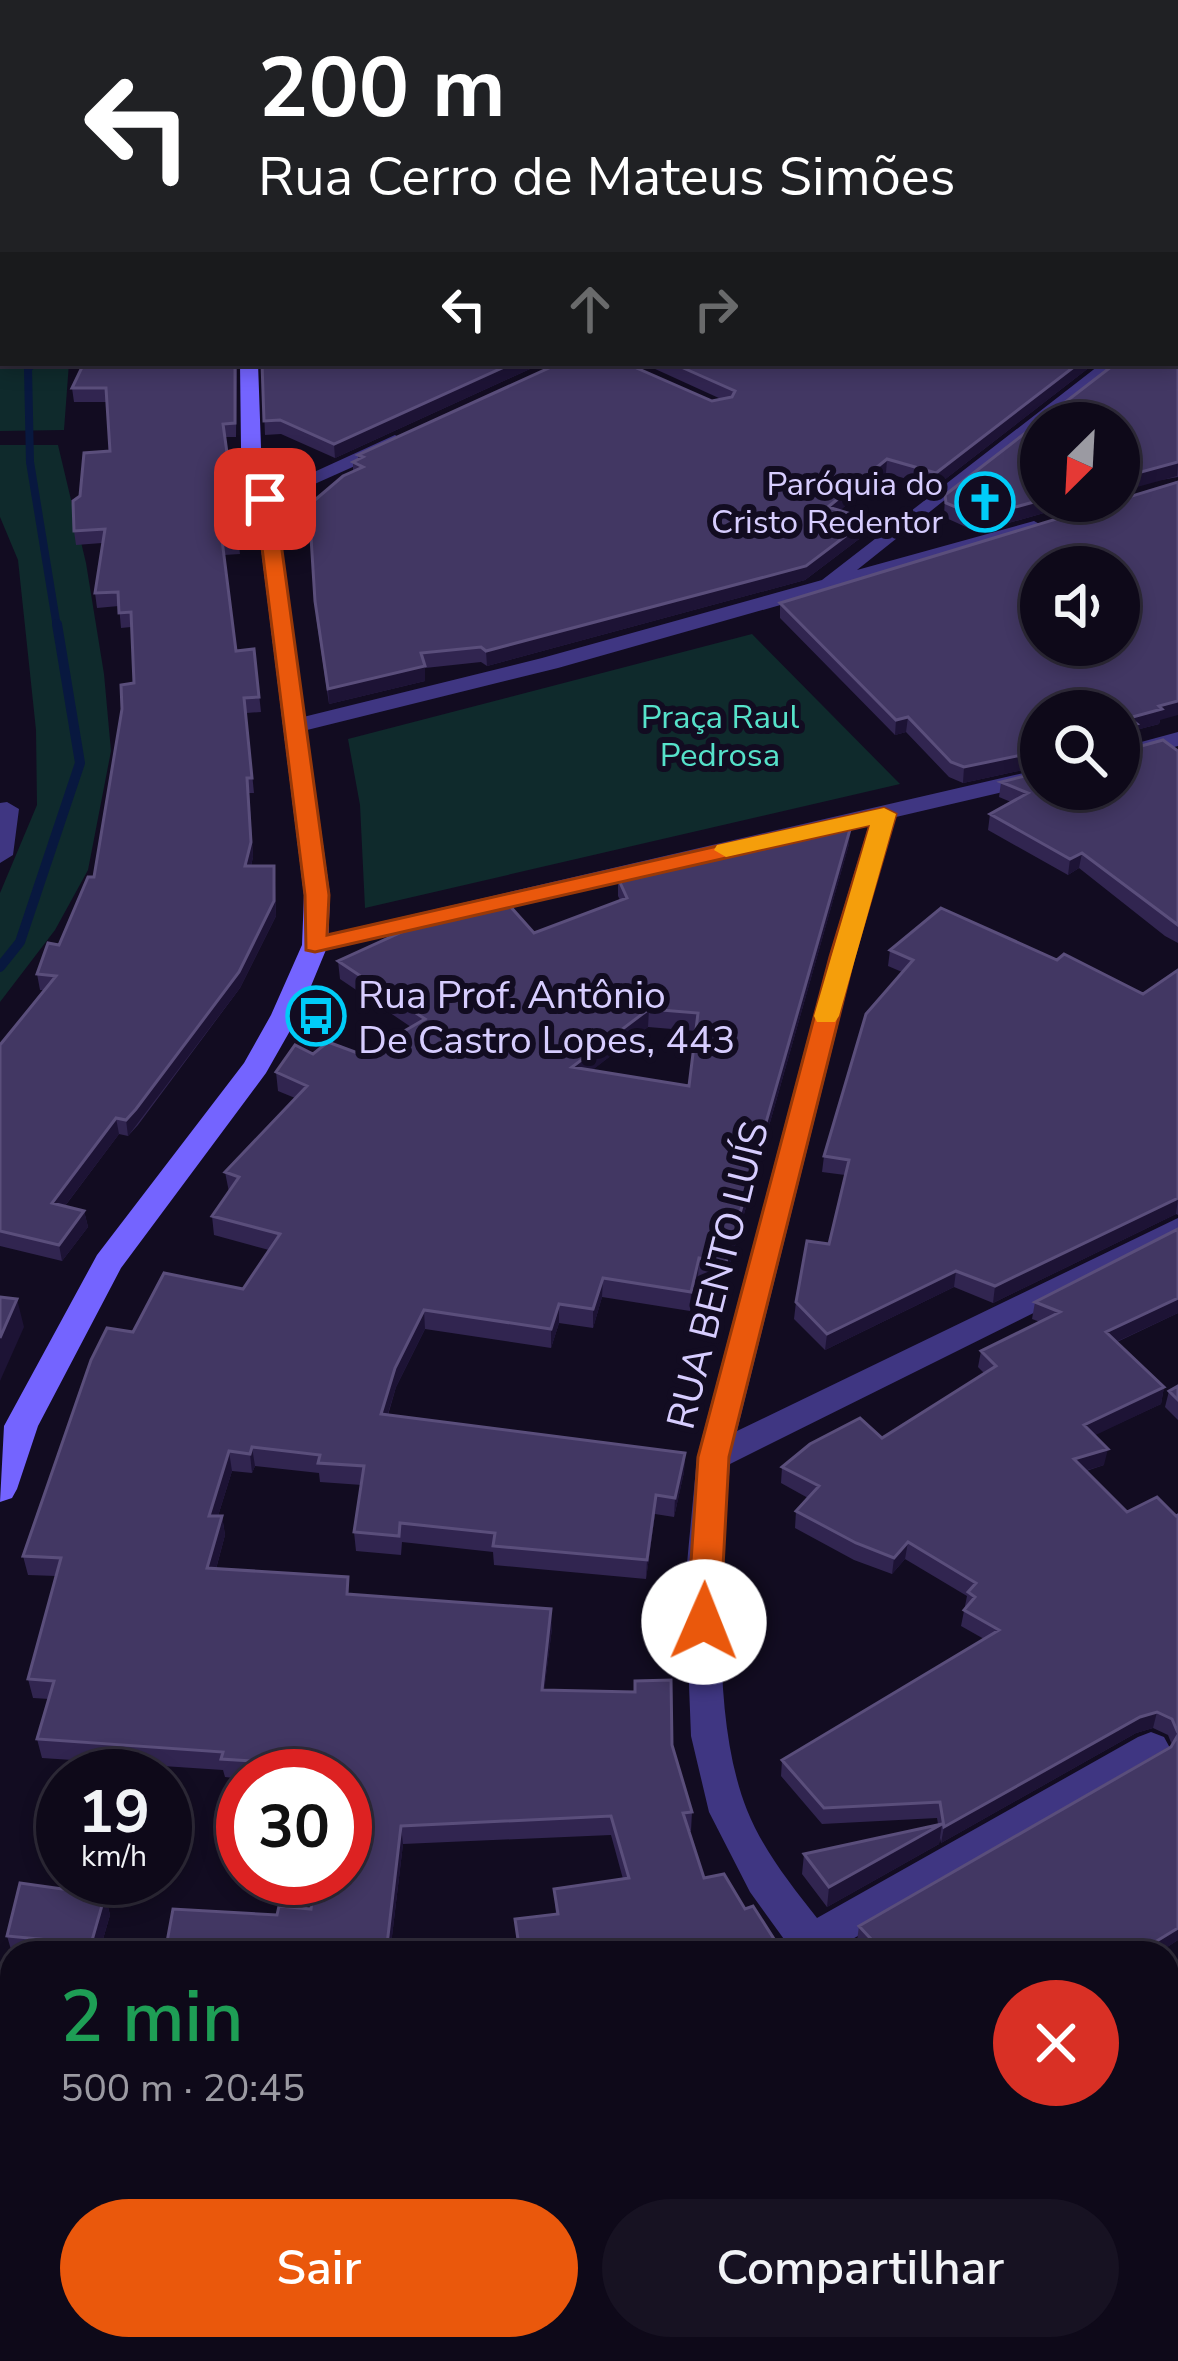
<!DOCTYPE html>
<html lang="pt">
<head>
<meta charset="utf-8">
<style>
	body { margin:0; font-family:"Nunito Sans",sans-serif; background:#171222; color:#f1f3f6; height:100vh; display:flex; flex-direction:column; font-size:45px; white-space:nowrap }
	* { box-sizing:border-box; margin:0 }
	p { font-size:39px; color:#9b9aa2 }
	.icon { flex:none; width:66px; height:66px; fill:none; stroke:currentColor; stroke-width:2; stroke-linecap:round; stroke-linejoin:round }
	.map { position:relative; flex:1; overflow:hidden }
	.panel { position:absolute; left:0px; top:1941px; width:1179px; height:420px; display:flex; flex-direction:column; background:#0e0919; border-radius:36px 36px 0 0; box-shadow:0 6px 18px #0003,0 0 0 3px #2e2a38 }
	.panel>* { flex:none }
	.top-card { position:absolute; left:0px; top:0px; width:1179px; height:366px; box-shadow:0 6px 18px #0003,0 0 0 3px #2e2a38; background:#202124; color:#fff; overflow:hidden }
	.needle { width:78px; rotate:204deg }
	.buttons { position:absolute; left:1020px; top:402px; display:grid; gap:24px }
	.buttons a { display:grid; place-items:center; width:120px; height:120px; border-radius:50%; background:#0e0919; box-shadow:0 6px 18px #0003,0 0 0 3px #2e2a38; font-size:60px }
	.speed { position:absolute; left:36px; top:1749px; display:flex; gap:24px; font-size:60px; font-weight:700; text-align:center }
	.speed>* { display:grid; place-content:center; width:156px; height:156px; border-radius:50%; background:#0e0919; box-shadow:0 6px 18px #0003,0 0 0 3px #2e2a38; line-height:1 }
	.speed small { font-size:30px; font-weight:400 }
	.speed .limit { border:18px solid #d22; background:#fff; color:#111 }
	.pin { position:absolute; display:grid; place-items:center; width:102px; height:102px; color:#fff; margin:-51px; border-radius:24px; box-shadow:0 6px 18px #0006 }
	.me { position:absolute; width:132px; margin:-66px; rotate:1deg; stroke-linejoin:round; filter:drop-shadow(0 0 9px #0008) }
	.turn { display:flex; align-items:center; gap:42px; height:252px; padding:0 60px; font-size:54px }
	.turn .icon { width:156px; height:156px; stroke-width:2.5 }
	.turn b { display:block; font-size:84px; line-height:102px }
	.lanes { display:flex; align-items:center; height:114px; padding:0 60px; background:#0003; justify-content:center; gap:60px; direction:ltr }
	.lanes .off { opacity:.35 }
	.round { display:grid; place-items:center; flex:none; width:126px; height:126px; border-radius:63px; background:#171222 }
	.head { display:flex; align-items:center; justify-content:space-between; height:204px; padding:0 60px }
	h1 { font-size:72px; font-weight:600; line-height:90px; color:#1e9e55 }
	.primary-button { display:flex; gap:24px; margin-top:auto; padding:24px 60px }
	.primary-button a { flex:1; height:138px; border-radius:72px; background:#ea580c; color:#fff; font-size:48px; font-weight:600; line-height:138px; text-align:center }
	.primary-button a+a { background:#171222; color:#f1f3f6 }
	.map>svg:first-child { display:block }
</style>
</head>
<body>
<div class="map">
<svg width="1178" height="2361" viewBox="0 0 1178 2361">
	<rect width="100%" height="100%" fill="#120c21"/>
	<path fill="#0f2a2c" d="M0 319 3 363H69L64 430 0 431Z
		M0 445H58L86 563 104 674 111 751 88 870 55 930 0 1002V893L37 805 36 730 18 560 0 517Z
		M752 634 900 784 365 908 360 805 348 739Z"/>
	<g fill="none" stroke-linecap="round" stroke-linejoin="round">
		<path stroke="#08183f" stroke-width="8" d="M33 363 28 369 30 462 57 627"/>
		<path stroke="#08183f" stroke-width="10" d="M0 967 20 942 80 763 57 624"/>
		<path fill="#3f3682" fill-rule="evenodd" d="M1176 30H1178V39H1176Z
			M1102 363H1124L1041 423 857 570 1034 521 1045 527 1041 531 558 668 295 733 283 726 287 721 542 658 822 580Z
			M395 435 405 441 402 445 272 503 255 499Z
			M1178 732V746L1119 762V748Z
			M1041 769V783L896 817 855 957 737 1431 1178 1218V1241L730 1464C722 1566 709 1714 747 1810 763 1850 791 1885 817 1918L1138 1737 1151 1732 1164 1737 1170 1748 1164 1759 837 1948 839 1953H794L750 1892 709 1812 691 1736 685 1585 697 1457 829 957 869 824 315 953 302 945 315 937Z
			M7 802 19 809 13 855 0 863V803Z
			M1167 2191 1178 2196V2242L1167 2237Z"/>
		<path fill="#7464ff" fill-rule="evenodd" d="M1132 0H1146L1131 3Z
			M1164 0H1178L1176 6Z
			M3 174V185L0 186V175Z
			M240 363H258L261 448 275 499 330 895 328 945 299 1015 266 1073 121 1268 38 1426 17 1489 12 1498 0 1502 4 1426 97 1255 244 1063 271 1015 302 945 304 895 255 499 241 448Z
			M1178 1969V2010L1167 2014V1973Z
			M0 2241H12V2285H0Z"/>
		<path fill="#cd54ff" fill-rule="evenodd" d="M1176 111H1178V121H1176Z
			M0 139H3V149H0Z"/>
	</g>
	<path fill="#312550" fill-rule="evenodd" d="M1178 223V477L1041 501H1086L977 532 944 517 945 495 1176 363Z
		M237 363 236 437H225L240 554 224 555 236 651 254 649 261 712 246 713 254 793H249L253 857 251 866 275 882 276 916 240 988 138 1125 128 1136 119 1134 65 1206 84 1211 88 1227 62 1261 0 1246V1045L44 990H40L37 974 59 945 94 877 134 683 131 627 121 628 119 606 97 608 95 593 102 543 76 545 74 531 80 496 110 451 107 402H74L72 388Z
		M262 363H543L335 458 281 434 265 435Z
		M642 363H1095L935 487 886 473 840 510 868 519 867 533 805 580 487 666 481 662 425 668V681L329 704 316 616 353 471V462L358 460V455L721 399Z
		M780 603 1160 720 1159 724 1136 730 1135 739 1119 744V711H1041V766L963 783 949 777 906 732 895 735 780 618Z
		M1123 751H1178V943L1165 936 1079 868 1068 875 988 830 990 814 1011 802 999 797 1001 782Z
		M849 844 725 1281 698 1277 690 1311 602 1297 593 1328 559 1323 551 1348 425 1329 396 1387 388 1415 685 1453 684 1472 674 1517 655 1514 646 1579 494 1565 493 1552 402 1542 401 1555 356 1551 354 1532 362 1485 320 1482 319 1473 255 1466 252 1473 232 1471 218 1516H222L225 1535 216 1569 350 1595 552 1628 544 1690 672 1745 692 1812 691 1831H689L704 1878 745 1909 783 1953H518L515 1919 556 1914 554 1889 623 1879 611 1835 403 1844 390 1953 277 1915 311 1909 345 1776H243V1779L225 1777 223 1770 42 1758 37 1739 49 1699 33 1698 28 1679 56 1576 28 1575 23 1556 133 1332 243 1289 269 1250 214 1235 212 1216 229 1192 225 1172 295 1098 278 1091 276 1072 313 1054 363 1055 411 1027 340 979 338 961 534 933 620 900 618 896V878ZM648 1027 696 1031 689 1086 592 1070Z
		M890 950 1057 960 1143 994 1178 970V1215L1176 1214 993 1303 954 1287 825 1350 794 1319 796 1302 829 1244 845 1175 822 1172 824 1156 902 972 888 966Z
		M1178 1229V1313L1117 1342 1164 1387 1161 1404 1094 1435 1104 1465 1086 1471 1127 1512 1178 1515V1940L1158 1953H868L857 1941 859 1926 1172 1745 1168 1735 1153 1728 1136 1733 941 1843 940 1838 939 1844 827 1907 802 1874 804 1854 938 1824 937 1818 822 1824 781 1776 782 1760 984 1639 961 1626 967 1596 905 1559 892 1574 854 1560 795 1528 796 1511 808 1498 781 1483 782 1467 882 1438 984 1373 978 1367 981 1351 1040 1322 1032 1319 1035 1302Z
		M1178 1386V1420L1165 1407 1169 1391Z
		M105 1895 110 1915 99 1953H12L7 1936Z
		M0 2095 12 2096V2186L0 2185Z
		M1167 2108 1178 2113V2193L1169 2187V2219L1178 2361H840L874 2349H1167Z"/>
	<path fill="#1d1335" d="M513 363H543L335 458 334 444Z
		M1079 363H1095L935 487 936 473Z
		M887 459 886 473 827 521 828 507Z
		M1178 462 1177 476 1119 492V478Z
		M1041 501H1086L977 532 979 517Z
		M868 519 867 533 805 580 487 666 486 651Z
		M425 666V681L329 704 328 689Z
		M1178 701V715L1160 720 1159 724 1136 730 1135 739 1119 744V730L1129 718Z
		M908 717 906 732 895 735 896 720Z
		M1041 751V766L963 783 964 767Z
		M249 793 253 857 247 882 245 866Z
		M851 826 849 844 725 1281 726 1262Z
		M1082 853 1079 868 1068 875 1070 859Z
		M274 866 276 916 240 988 128 1136 126 1120Z
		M649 1009 648 1027 572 1086V1067Z
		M116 1118 119 1134 55 1219 52 1203Z
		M1178 1198 1176 1214 993 1303 995 1286Z
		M84 1211 88 1227 62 1261 59 1245Z
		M699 1258 698 1277 690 1311 691 1292Z
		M956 1271 954 1287 825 1350 827 1334Z
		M603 1278 602 1297 593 1328V1309Z
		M1178 1298V1313L1103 1348 1106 1332Z
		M17 1299 24 1327 0 1381V1338Z
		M559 1304V1323L551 1348V1329Z
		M424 1310 425 1329 396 1387 382 1433 381 1414 395 1368Z
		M1164 1387 1161 1404 1081 1442 1084 1425Z
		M252 1447 255 1466 252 1473 250 1454Z
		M1108 1449 1104 1465 1071 1475 1074 1459Z
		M229 1451 232 1471 212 1535 209 1516Z
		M685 1453 684 1472 674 1517 675 1498Z
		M656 1495 655 1514 646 1579 647 1560Z
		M222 1516 225 1535 211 1587 207 1568Z
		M908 1542 905 1559 892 1574 894 1558Z
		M551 1609 552 1628 542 1709V1690Z
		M1157 1712 1153 1728 1136 1733 941 1843 944 1827 1140 1717Z
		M942 1824 939 1844 827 1907 829 1887Z
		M401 1826 403 1844 390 1953H386Z
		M105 1895 110 1915 99 1953H93L91 1944Z
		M1178 1928V1940L1158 1953H1137Z
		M1024 2349 1021 2361H1000Z"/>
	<path fill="#423763" stroke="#5a4e7b" stroke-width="3" fill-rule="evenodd" d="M0 0H1122L1121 3H4L0 2Z
		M3 15V101H0V18H3Z
		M1176 128H1178V208L1176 209Z
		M3 186V300H0V188Z
		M1176 223H1178V462L1119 478V423H1041V500L979 517 946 503 945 495 1116 363H1176Z
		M84 363H235V423L223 424 239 539 222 540 236 651 254 649 259 697 244 698 252 778H247L251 842 245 866H274V901L239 972 136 1109 126 1120 116 1118 52 1203 84 1211 59 1245 0 1231V1045L56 976 37 974 48 943 59 945 88 877H94L122 709 121 685 134 683 131 612 119 613 118 592 95 593 105 529 74 531 73 501 80 496 84 453 110 451 106 388H72Z
		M262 363H513L334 444 280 420 264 421Z
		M560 363H625L712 401 732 397 735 391 672 363H1079L936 473 887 459 828 507 868 519 806 566 486 651 481 647 421 653 425 666 328 689 315 601 309 505 343 476 363 467 353 462 363 457 358 455Z
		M1178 482V701L1159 706 1162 709 1129 718 1137 724 1119 730V711H1041V751L964 767 951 762 908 717 896 720 780 603ZM1041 567H1119V645H1041Z
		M1163 740 1178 751V925L1082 853 1070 859 990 814 1028 793 1001 782 1041 772V789H1119V748L1123 751Z
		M851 826 726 1262 699 1258 691 1292 603 1278 593 1309 559 1304 551 1329 424 1310 395 1368 381 1414 685 1453 675 1498 656 1495 647 1560 493 1546 495 1533 400 1523 399 1536 354 1532 364 1466 318 1463 320 1455 252 1447 250 1454 229 1451 209 1516H222L207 1568 348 1577 347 1594 551 1609 542 1690 635 1692V1681L671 1680 672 1745 692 1812 683 1813 704 1878 724 1874 745 1909 753 1906 783 1953H520L515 1919 558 1914 554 1889 629 1878 611 1816 401 1826 386 1953H165L173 1909 277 1915 279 1906 311 1909 315 1878H345V1776H328L330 1766 221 1759 223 1752 37 1739 54 1681 28 1679 61 1558 23 1556 91 1360 107 1328 133 1332 164 1273 243 1289 280 1234 212 1216 239 1177 225 1172 307 1086 276 1072 295 1045 313 1054 328 1042 363 1055 425 1019 338 961 404 931 509 905 534 933 627 898 618 878ZM649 1009 698 1013 689 1086 572 1067Z
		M941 908 1057 960 1064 954 1143 994 1178 970V1198L995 1286 956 1271 827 1334 796 1302 807 1241 829 1244 849 1160 824 1156 866 1014 913 960 890 950Z
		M1178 1229V1298L1106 1332 1164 1387 1084 1425 1108 1449 1074 1459 1127 1512 1157 1497 1176 1516 1178 1515V1733L1172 1719 1157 1712 1140 1717 944 1827 940 1802 824 1808 782 1760 999 1630 964 1610 975 1597 968 1592 976 1583 908 1542 894 1558 856 1543 796 1511 819 1486 782 1467 810 1444 860 1418 882 1438 996 1366 981 1351 1060 1312 1035 1302Z
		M0 1297 17 1299 0 1338Z
		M1178 1386V1400L1169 1391Z
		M1178 1735V1928L1137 1953H884L859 1926 1171 1747Z
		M942 1824 829 1887 804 1854Z
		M20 1883 105 1895 91 1944 7 1936Z
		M0 2095 12 2096V2169L0 2168Z
		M1172 2105 1178 2113V2170L1175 2168 1169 2173V2219L1178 2225V2361H1033L1025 2349H1167V2108Z
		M576 2349H825L830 2361H552L551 2355Z
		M874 2349H1022L1000 2361H840Z"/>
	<path fill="#ea580c" stroke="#983908" stroke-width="3" d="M265 493 275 499 329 895 327 935 884 808 896 814 854 957 729 1457 720 1622 715 1631 704 1635 692 1631 687 1622 698 1457 830 957 870 825 315 952 306 950 305 895 256 499Z"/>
	<path fill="#f59e0b" d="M884 808 896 814 839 1016 835 1022H817L814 1016 870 825 726 857 714 850 717 845Z"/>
	<defs>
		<symbol id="church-ring" viewBox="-11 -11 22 22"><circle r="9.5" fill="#120c21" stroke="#00ccf8" stroke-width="1.5"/><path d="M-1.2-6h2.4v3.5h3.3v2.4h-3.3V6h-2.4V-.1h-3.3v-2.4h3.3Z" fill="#00ccf8"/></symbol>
		<symbol id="bus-ring" viewBox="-11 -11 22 22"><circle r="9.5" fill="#120c21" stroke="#00ccf8" stroke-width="1.5"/><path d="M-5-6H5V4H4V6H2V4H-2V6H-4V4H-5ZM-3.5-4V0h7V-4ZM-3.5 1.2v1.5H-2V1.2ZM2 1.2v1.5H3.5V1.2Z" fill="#00ccf8"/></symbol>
	</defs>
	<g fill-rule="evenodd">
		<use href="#church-ring" x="952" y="469" width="66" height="66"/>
		<use href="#bus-ring" x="283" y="983" width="66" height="66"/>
	</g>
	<g text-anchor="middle" stroke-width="12" stroke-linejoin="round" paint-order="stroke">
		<g font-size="33" fill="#d7cdff" stroke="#120c21" text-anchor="end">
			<text x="943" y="495">Paróquia do<tspan x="943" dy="38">Cristo Redentor</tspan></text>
		</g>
		<g font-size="33" fill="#56e2ca" stroke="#120c21">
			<text x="720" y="728">Praça Raul<tspan x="720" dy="38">Pedrosa</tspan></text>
		</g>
		<g font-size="39" fill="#d7cdff" stroke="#120c21" text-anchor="start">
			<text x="358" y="1008">Rua Prof. Antônio<tspan x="358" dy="45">De Castro Lopes, 443</tspan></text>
		</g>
		<g font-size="39" fill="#d7cdff" stroke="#120c21">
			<text transform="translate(717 1275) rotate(-76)" y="14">RUA BENTO LUÍS</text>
		</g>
	</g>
</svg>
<div class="buttons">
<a><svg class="needle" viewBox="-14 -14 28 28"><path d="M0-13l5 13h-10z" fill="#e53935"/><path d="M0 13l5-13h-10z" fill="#9b9aa2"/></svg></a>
<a><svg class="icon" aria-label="sound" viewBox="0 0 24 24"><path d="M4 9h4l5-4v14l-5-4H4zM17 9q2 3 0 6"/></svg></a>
<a><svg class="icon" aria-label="search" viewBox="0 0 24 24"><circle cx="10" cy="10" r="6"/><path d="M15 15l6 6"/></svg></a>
</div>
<div class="speed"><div>19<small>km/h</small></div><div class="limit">30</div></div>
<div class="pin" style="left:265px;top:499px;background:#d93025"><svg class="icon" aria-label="arrive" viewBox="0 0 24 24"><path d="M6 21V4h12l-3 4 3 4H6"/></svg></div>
<svg class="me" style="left:704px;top:1622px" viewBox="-20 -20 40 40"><circle r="19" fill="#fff"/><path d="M0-13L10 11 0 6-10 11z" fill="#ea580c"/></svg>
<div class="top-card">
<div class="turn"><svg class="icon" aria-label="left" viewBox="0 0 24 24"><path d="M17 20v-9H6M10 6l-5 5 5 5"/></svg><div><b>200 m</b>Rua Cerro de Mateus Simões</div></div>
<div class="lanes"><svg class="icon" aria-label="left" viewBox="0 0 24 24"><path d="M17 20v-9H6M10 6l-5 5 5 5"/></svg><svg class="icon off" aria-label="ahead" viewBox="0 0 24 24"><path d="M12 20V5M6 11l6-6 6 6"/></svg><svg class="icon off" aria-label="right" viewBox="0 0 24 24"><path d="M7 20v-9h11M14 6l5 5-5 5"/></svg></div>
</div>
<section class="panel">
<div class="head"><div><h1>2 min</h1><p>500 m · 20:45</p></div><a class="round" style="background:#d93025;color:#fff"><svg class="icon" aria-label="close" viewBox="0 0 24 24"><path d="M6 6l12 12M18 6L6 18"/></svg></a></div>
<div class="primary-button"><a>Sair</a><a>Compartilhar</a></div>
</section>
</div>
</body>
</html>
